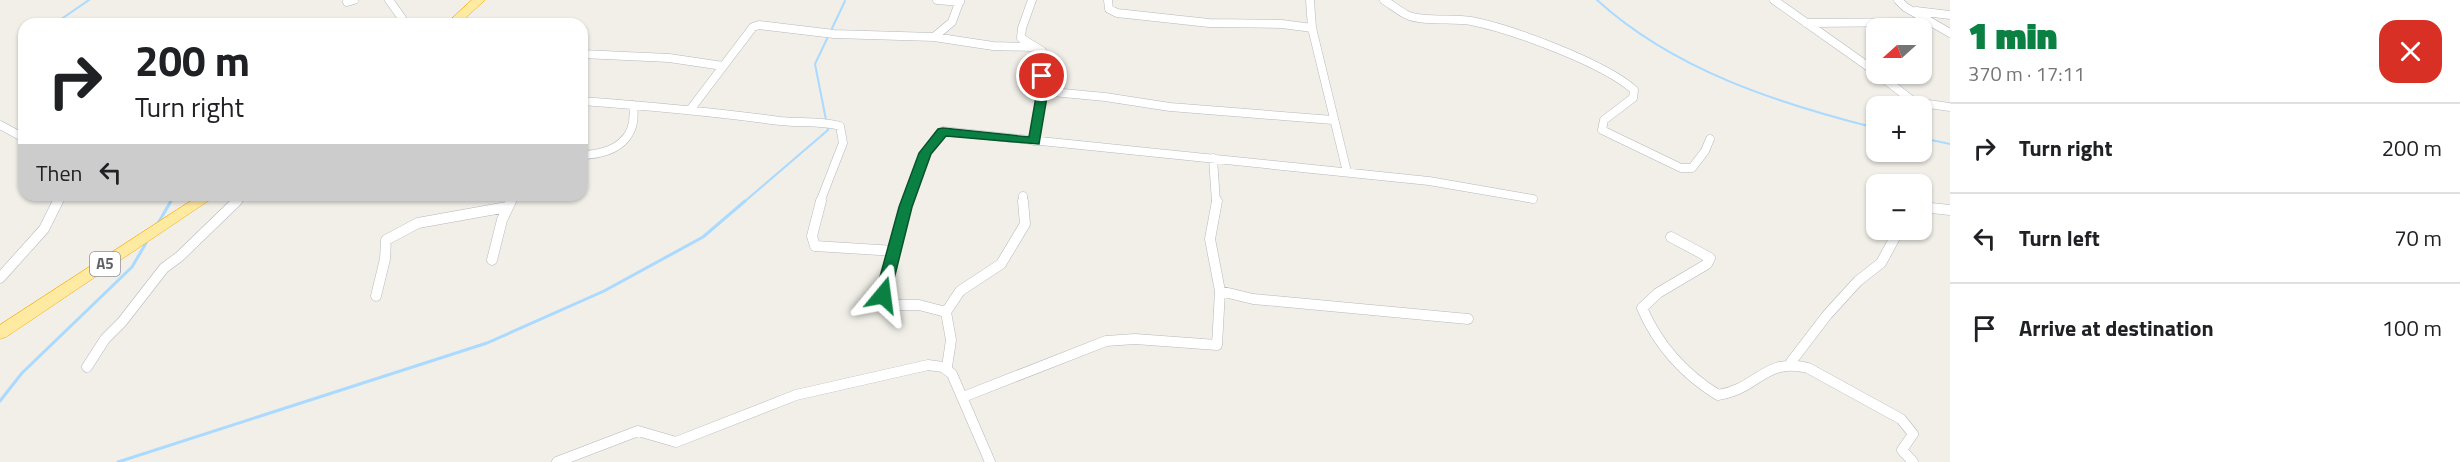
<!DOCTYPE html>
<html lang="en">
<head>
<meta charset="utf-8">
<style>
	body { margin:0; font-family:"Titillium Web",sans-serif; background:#f6f6f6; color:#202124; height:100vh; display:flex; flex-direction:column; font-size:22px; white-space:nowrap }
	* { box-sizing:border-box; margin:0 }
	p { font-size:20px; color:#757577 }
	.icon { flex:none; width:33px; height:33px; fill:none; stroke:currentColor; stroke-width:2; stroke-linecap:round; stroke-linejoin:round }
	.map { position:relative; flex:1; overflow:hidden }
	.panel { display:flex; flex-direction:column; background:#fff; width:510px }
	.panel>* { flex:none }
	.guide { position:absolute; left:18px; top:18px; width:570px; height:183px; border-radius:18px; box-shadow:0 2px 4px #0004; background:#fff; color:#202124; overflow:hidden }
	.needle { width:39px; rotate:249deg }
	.controls { position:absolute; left:1866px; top:18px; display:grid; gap:12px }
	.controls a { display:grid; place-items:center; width:66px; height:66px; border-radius:12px; background:#fff; box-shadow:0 2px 4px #0004; font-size:30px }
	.pin { position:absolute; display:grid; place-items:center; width:51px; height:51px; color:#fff; margin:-26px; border:3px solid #fff; border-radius:50%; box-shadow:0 2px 6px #0007 }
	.me { position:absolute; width:66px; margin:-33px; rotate:16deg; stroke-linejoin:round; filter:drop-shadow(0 0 4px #0008) }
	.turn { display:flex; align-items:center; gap:21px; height:126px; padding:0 18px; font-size:27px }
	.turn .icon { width:78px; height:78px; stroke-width:2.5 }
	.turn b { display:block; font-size:42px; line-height:51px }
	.then { display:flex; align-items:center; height:57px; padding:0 18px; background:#0003; gap:12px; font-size:22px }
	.round { display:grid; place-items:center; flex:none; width:63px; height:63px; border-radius:18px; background:#f6f6f6 }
	.overview { display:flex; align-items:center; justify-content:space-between; height:102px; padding:0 18px }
	h1 { font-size:36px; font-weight:800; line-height:45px; color:#0b8043 }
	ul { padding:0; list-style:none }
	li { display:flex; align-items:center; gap:18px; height:90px; padding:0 18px; border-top:2px solid #e0e0e0 }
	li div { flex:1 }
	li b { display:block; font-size:22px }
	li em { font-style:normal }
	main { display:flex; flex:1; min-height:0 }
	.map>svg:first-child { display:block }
</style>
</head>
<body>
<main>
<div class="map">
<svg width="1950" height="462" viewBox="0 0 1950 462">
	<rect width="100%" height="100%" fill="#f1efe8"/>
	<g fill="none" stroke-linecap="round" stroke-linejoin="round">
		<path stroke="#aadaff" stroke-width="2" d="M1597 0C1674 70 1777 103 1876 128
			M54 24 89 0
			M1922 138 1950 144
			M170 202 174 195
			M744 202 828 130 815 64 845 1"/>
		<path stroke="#aadaff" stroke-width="3" d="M157 225 171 201
			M0 401 22 373 132 267 146 243
			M118 462 487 343 604 291 703 237 745 201"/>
		<defs>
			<path id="minor-far1" d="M389 0 406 24
				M937 0 960 2
				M1032 0 1022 28 1021 38 1042 51 1045 56 1042 91 1105 97 1170 107 1333 120
				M1108 0 1109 9 1117 13 1209 23 1282 24 1312 28 1347 172
				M1310 0 1312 28
				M1384 0C1392 5 1399 11 1407 15 1422 22 1453 18 1471 21 1512 29 1604 63 1634 90L1633 98 1604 120 1602 130 1681 168H1692L1705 151 1710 139
				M1774 0 1876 72
				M1898 0 1905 7 1950 33
				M347 2 354 0
				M1916 11 1950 15
				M1806 23 1930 22
				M934 37 993 46 1032 47
				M582 54 669 58 723 66
				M1878 74 1914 102 1950 107
				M582 101C648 106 714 112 780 121 801 123 820 121 840 126L843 143 820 202
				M690 110 753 27 759 25 834 34 934 37 952 22 960 0
				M0 125 24 138
				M1034 141 1042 91
				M582 155C614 154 638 140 633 105
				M1213 158 1216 202
				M1023 196V202
				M58 202 60 195
				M236 202 243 195
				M511 202 514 195
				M908 202 925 153 943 131 1429 181 1533 199"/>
			<path id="minor" d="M821 201 812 236 815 246 895 251
				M908 201 883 300 888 305H919L946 312 951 340 947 367
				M1922 207 1950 210
				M1671 237 1710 258 1707 264 1658 293 1642 308C1658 345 1684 374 1718 395 1758 389 1764 357 1808 368L1901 419 1913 434 1902 450 1913 462
				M492 260 502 220 511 201
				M0 278 44 229 58 201
				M1220 291 1253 299 1468 319
				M376 296 385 259 386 240 418 223 507 207
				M946 312 960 291 1001 264 1025 224 1023 201
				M1791 362 1827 315 1858 281 1881 263 1899 230
				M87 367 105 339 122 322 164 268 179 257 237 201
				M963 397 1106 341 1135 339 1217 345 1220 291 1210 239 1217 201
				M557 462 638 431 676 442 796 395 928 365 943 367 952 374 990 462"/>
			<path id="trunk" d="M472 0H485L459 24H446Z
				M200 195H217L6 337 0 339V325Z"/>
		</defs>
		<use href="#minor-far1" stroke="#b5b8bc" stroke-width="9"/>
		<use href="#minor" stroke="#b5b8bc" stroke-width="11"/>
		<use href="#trunk" stroke="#f9ab00" stroke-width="1"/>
		<use href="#minor-far1" stroke="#fff" stroke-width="8"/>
		<use href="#minor" stroke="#fff" stroke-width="10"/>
		<use href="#trunk" fill="#feeaa1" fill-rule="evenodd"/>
	</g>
	<path fill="#0b8043" stroke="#07532c" stroke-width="1.5" d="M1042 72 1048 76V91L1039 144 946 136 931 154 912 207 890 295 888 299H878L875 295 899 207 919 153 938 129 943 128 1029 137 1037 91 1036 76Z"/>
	<g text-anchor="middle" stroke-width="4.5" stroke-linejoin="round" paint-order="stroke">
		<rect fill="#fff" stroke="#8f9295" stroke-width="1.5" x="90" y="252" width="30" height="24" rx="4.5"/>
		<g font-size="15" font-weight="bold" fill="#5f6368">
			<text x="105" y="269">A5</text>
		</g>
	</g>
</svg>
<div class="controls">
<a><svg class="needle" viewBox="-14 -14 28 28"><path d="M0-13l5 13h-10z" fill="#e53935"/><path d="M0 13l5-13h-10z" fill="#757577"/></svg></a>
<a>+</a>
<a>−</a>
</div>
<div class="pin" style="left:1042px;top:76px;background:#d93025"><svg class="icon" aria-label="arrive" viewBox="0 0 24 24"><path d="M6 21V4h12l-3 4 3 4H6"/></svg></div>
<svg class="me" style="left:883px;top:295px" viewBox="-20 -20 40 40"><path d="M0-17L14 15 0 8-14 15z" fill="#0b8043" stroke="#fff" stroke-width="4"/></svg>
<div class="guide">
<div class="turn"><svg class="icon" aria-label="right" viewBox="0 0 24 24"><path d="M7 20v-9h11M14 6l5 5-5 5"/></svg><div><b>200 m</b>Turn right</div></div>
<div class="then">Then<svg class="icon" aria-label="left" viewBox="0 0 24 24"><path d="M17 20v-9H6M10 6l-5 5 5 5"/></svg></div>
</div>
</div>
<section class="panel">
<div class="overview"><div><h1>1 min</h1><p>370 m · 17:11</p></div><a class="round" style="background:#d93025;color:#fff"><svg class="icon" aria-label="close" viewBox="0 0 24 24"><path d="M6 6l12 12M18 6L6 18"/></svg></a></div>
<ul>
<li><svg class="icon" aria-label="right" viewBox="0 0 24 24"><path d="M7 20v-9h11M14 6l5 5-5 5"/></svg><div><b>Turn right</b></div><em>200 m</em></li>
<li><svg class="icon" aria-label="left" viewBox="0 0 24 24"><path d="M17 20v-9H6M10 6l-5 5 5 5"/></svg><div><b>Turn left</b></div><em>70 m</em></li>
<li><svg class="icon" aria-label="arrive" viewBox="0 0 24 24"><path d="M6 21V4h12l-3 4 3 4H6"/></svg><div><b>Arrive at destination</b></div><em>100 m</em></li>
</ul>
</section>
</main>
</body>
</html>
